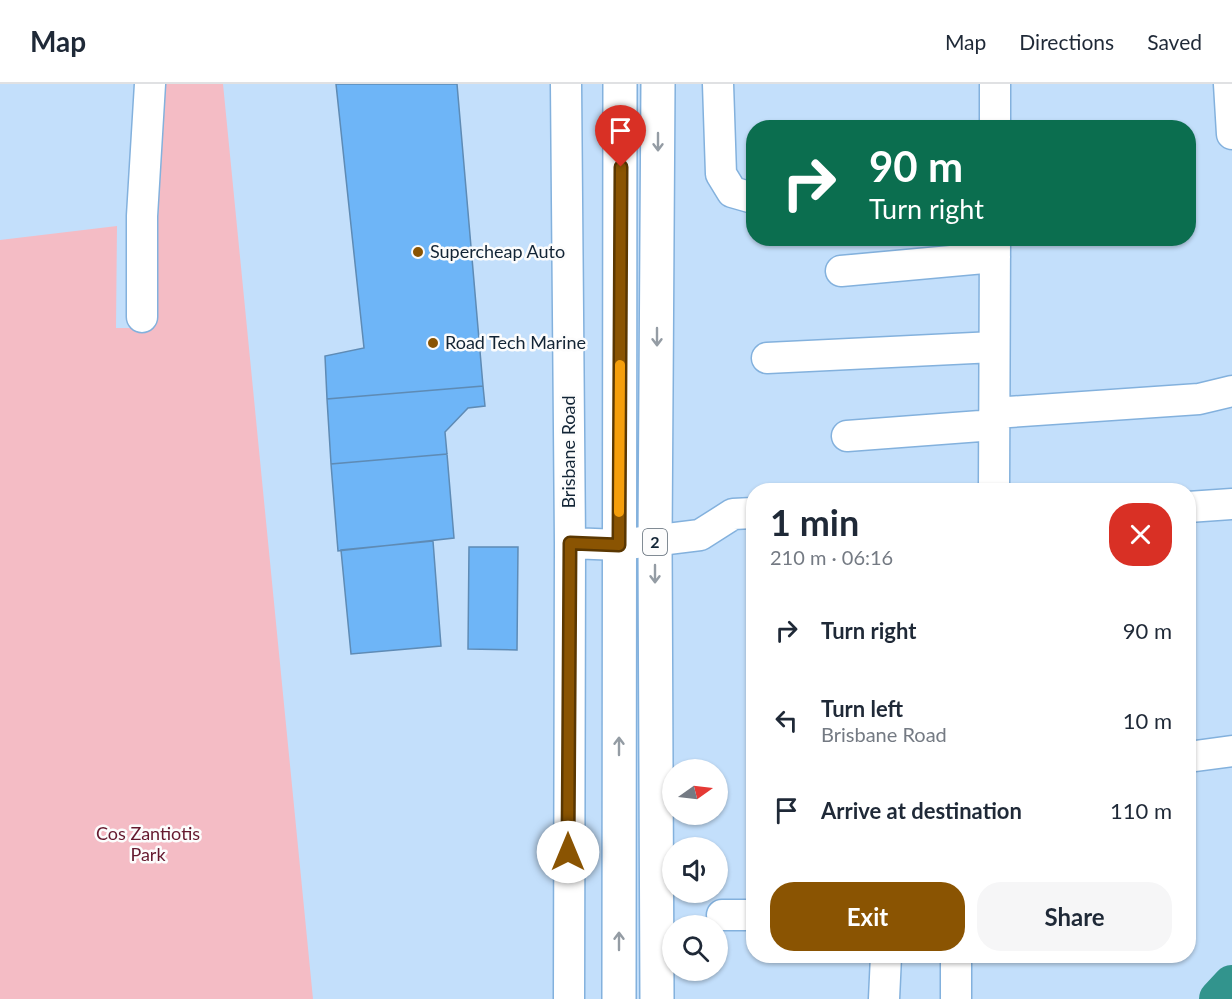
<!DOCTYPE html>
<html lang="en">
<head>
<meta charset="utf-8">
<style>
	body { margin:0; font-family:Lato,sans-serif; background:#f6f6f7; color:#1f2937; height:100vh; display:flex; flex-direction:column; font-size:22px; white-space:nowrap }
	* { box-sizing:border-box; margin:0 }
	p { font-size:20px; color:#747a83 }
	.icon { flex:none; width:33px; height:33px; fill:none; stroke:currentColor; stroke-width:2; stroke-linecap:round; stroke-linejoin:round }
	.map { position:relative; flex:1; overflow:hidden }
	.sheet { position:absolute; left:746px; top:399px; width:450px; height:480px; display:flex; flex-direction:column; background:#fff; border-radius:24px; box-shadow:0 2px 4px #0004 }
	.sheet>* { flex:none }
	.guide { position:absolute; left:746px; top:36px; width:450px; height:126px; border-radius:24px; box-shadow:0 2px 4px #0004; background:#0b6e4f; color:#fff; overflow:hidden }
	.needle { width:39px; rotate:76deg }
	.buttons { position:absolute; left:662px; top:675px; display:grid; gap:12px }
	.buttons a { display:grid; place-items:center; width:66px; height:66px; border-radius:50%; background:#fff; box-shadow:0 2px 4px #0004; font-size:30px }
	.pin { position:absolute; display:grid; place-items:center; width:51px; height:51px; color:#fff; margin:-62px -26px; border-radius:50% 50% 50% 0; rotate:-45deg; box-shadow:0 0 6px #0007 }
	.pin .icon { rotate:45deg }
	.me { position:absolute; width:66px; margin:-33px; rotate:0deg; stroke-linejoin:round; filter:drop-shadow(0 0 4px #0008) }
	.turn { display:flex; align-items:center; gap:21px; height:126px; padding:0 24px; font-size:27px }
	.turn .icon { width:78px; height:78px; stroke-width:2.5 }
	.turn b { display:block; font-size:42px; line-height:51px }
	.round { display:grid; place-items:center; flex:none; width:63px; height:63px; border-radius:24px; background:#f6f6f7 }
	.headline { display:flex; align-items:center; justify-content:space-between; height:102px; padding:0 24px }
	h1 { font-size:36px; font-weight:700; line-height:45px }
	.cta { display:flex; gap:12px; margin-top:auto; padding:12px 24px }
	.cta a { flex:1; height:69px; border-radius:24px; background:#8a5402; color:#fff; font-size:24px; font-weight:700; line-height:69px; text-align:center }
	.cta a+a { background:#f6f6f7; color:#1f2937 }
	ul { padding:0; list-style:none }
	li { display:flex; align-items:center; gap:18px; height:90px; padding:0 24px }
	li div { flex:1 }
	li b { display:block; font-size:22px }
	li em { font-style:normal }
	header { display:flex; align-items:center; gap:36px; box-sizing:border-box; height:84px; padding:0 30px; background:#fff; border-bottom:2px solid #e0e1e3 }
	header strong { font-size:28px }
	nav { display:flex; gap:33px; margin-inline-start:auto; font-size:21px }
	.map>svg:first-child { display:block }
</style>
</head>
<body>
<header>
<strong>Map</strong>
<nav><a>Map</a><a>Directions</a><a>Saved</a></nav>
</header>
<div class="map">
<svg width="1232" height="915" viewBox="0 0 1232 915">
	<rect width="100%" height="100%" fill="#c3dffb"/>
	<path fill="#f4bcc5" d="M163 0H223L313 915H0V156L117 142 116 244H154Z"/>
	<g fill="none" stroke-linecap="round" stroke-linejoin="round">
		<path stroke="#32948d" stroke-width="40" d="M1219 915 1232 901"/>
	</g>
	<path fill="#6eb5f7" stroke="#5e8bb5" stroke-width="1.5" d="M336 0H457L483 302 327 315 325 272 364 264Z
		M483 302 485 322 468 324 445 348 447 370 331 380 327 315Z
		M447 370 454 454 338 467 331 380Z
		M433 457 441 562 351 570 341 466Z
		M469 463H518L517 566 468 565Z"/>
	<g fill="none" stroke-linecap="round" stroke-linejoin="round">
		<defs>
			<path id="minor" d="M566 0 570 459 569 915
				M718 0 721 90 732 108 753 114
				M1229 0 1232 50
				M995 44V0
				M841 187 995 173
				M142 233V132L150 0
				M767 274 994 263
				M994 329 1199 315 1232 307
				M847 352 994 341
				M994 406 995 154
				M1188 423 1232 420
				M570 459 619 461 700 451 733 430 753 429
				M1188 673 1232 667
				M722 831H753
				M956 872V915
				M884 915 886 872"/>
			<path id="highway" d="M619 915 620 0
				M657 915 655 457 658 0"/>
		</defs>
		<use href="#minor" stroke="#83b1dd" stroke-width="33"/>
		<use href="#highway" stroke="#83b1dd" stroke-width="36"/>
		<use href="#minor" stroke="#fff" stroke-width="30"/>
		<use href="#highway" stroke="#fff" stroke-width="33"/>
	</g>
	<defs><path id="oneway-shaft" d="M-6 0H5M1.5-3L5.5 0L1.5 3" fill="none" stroke-width="1.6" stroke-linecap="round" stroke-linejoin="round" transform="scale(1.5)"/></defs>
	<g stroke="#949ca4">
		<use href="#oneway-shaft" transform="translate(658 58) rotate(90)"/>
		<use href="#oneway-shaft" transform="translate(657 253) rotate(90)"/>
		<use href="#oneway-shaft" transform="translate(655 490) rotate(90)"/>
		<use href="#oneway-shaft" transform="translate(619 662) rotate(-90)"/>
		<use href="#oneway-shaft" transform="translate(619 857) rotate(-90)"/>
	</g>
	<g fill="none" stroke-linecap="round" stroke-linejoin="round">
		<defs>
			<path id="route" d="M568 768 570 459 619 461 621 83"/>
		</defs>
		<use href="#route" stroke="#5a3701" stroke-width="15"/>
		<use href="#route" stroke="#8a5402" stroke-width="10"/>
		<path stroke="#f59e0b" stroke-width="10" d="M619 428 620 281"/>
	</g>
	<g fill="#8a5402" stroke="#fcfcfc" stroke-width="2">
		<circle cx="418" cy="168" r="6"/>
		<circle cx="433" cy="259" r="6"/>
	</g>
	<g text-anchor="middle" stroke-width="5" stroke-linejoin="round" paint-order="stroke">
		<rect fill="#fcfcfc" stroke="#586571" stroke-width="1.5" x="643" y="445" width="24" height="26" rx="4.5"/>
		<g font-size="16" font-weight="bold" fill="#122435">
			<text x="655" y="464">2</text>
		</g>
		<g font-size="18" fill="#122435" stroke="#fcfcfc" text-anchor="start">
			<text x="430" y="174">Supercheap Auto</text>
			<text x="445" y="265">Road Tech Marine</text>
		</g>
		<g font-size="18" fill="#122435" stroke="#fcfcfc">
			<text transform="translate(569 368) rotate(-90)" y="6">Brisbane Road</text>
		</g>
		<g font-size="18" fill="#64192e" stroke="#fcfcfc">
			<text x="148" y="756">Cos Zantiotis<tspan x="148" dy="21">Park</tspan></text>
		</g>
	</g>
</svg>
<div class="buttons">
<a><svg class="needle" viewBox="-14 -14 28 28"><path d="M0-13l5 13h-10z" fill="#e53935"/><path d="M0 13l5-13h-10z" fill="#747a83"/></svg></a>
<a><svg class="icon" aria-label="sound" viewBox="0 0 24 24"><path d="M4 9h4l5-4v14l-5-4H4zM17 9q2 3 0 6"/></svg></a>
<a><svg class="icon" aria-label="search" viewBox="0 0 24 24"><circle cx="10" cy="10" r="6"/><path d="M15 15l6 6"/></svg></a>
</div>
<div class="pin" style="left:621px;top:83px;background:#d93025"><svg class="icon" aria-label="arrive" viewBox="0 0 24 24"><path d="M6 21V4h12l-3 4 3 4H6"/></svg></div>
<svg class="me" style="left:568px;top:768px" viewBox="-20 -20 40 40"><circle r="19" fill="#fff"/><path d="M0-13L10 11 0 6-10 11z" fill="#8a5402"/></svg>
<div class="guide">
<div class="turn"><svg class="icon" aria-label="right" viewBox="0 0 24 24"><path d="M7 20v-9h11M14 6l5 5-5 5"/></svg><div><b>90 m</b>Turn right</div></div>
</div>
<section class="sheet">
<div class="headline"><div><h1>1 min</h1><p>210 m · 06:16</p></div><a class="round" style="background:#d93025;color:#fff"><svg class="icon" aria-label="close" viewBox="0 0 24 24"><path d="M6 6l12 12M18 6L6 18"/></svg></a></div>
<ul>
<li><svg class="icon" aria-label="right" viewBox="0 0 24 24"><path d="M7 20v-9h11M14 6l5 5-5 5"/></svg><div><b>Turn right</b></div><em>90 m</em></li>
<li><svg class="icon" aria-label="left" viewBox="0 0 24 24"><path d="M17 20v-9H6M10 6l-5 5 5 5"/></svg><div><b>Turn left</b><p>Brisbane Road</p></div><em>10 m</em></li>
<li><svg class="icon" aria-label="arrive" viewBox="0 0 24 24"><path d="M6 21V4h12l-3 4 3 4H6"/></svg><div><b>Arrive at destination</b></div><em>110 m</em></li>
</ul>
<div class="cta"><a>Exit</a><a>Share</a></div>
</section>
</div>
</body>
</html>
